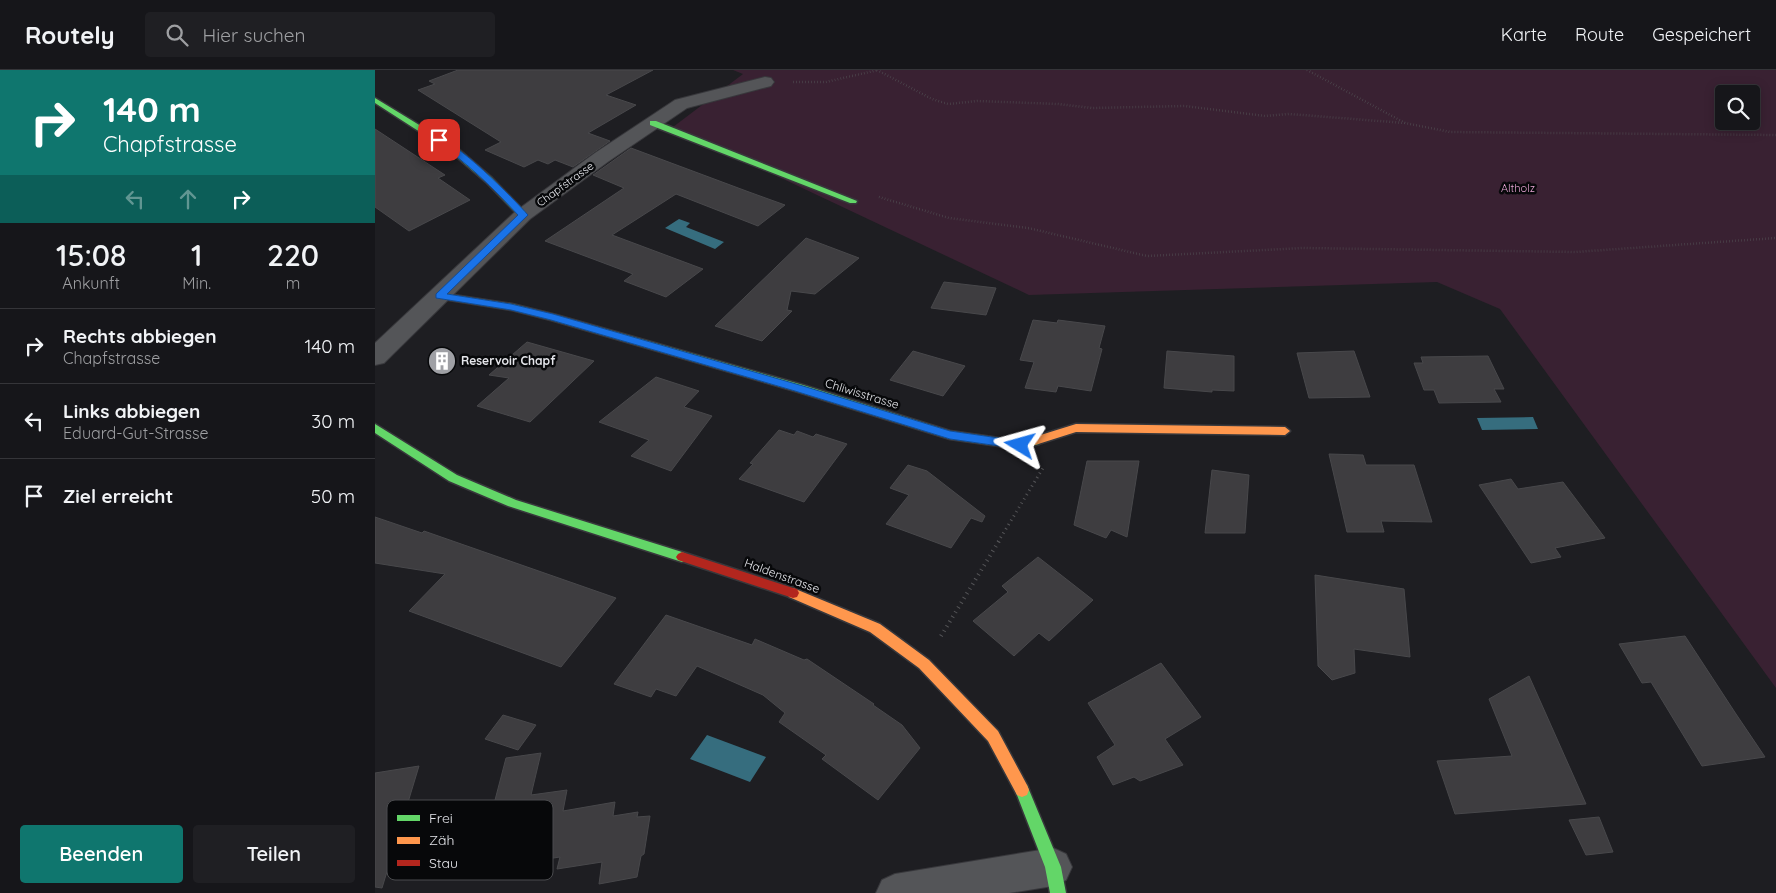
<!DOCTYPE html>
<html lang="de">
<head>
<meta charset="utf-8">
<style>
	body { margin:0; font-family:Quicksand,sans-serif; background:#1f1f23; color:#f1f3f6; height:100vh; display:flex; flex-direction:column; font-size:19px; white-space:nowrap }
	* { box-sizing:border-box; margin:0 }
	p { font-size:16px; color:#9e9fa2 }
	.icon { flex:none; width:28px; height:28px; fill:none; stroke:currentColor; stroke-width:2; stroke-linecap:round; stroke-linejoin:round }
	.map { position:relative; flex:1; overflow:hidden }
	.details { display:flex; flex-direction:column; background:#16161a; width:375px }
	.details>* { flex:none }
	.top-card { background:#0f766e; color:#fff; overflow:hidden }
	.fabs { position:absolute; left:1340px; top:15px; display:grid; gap:10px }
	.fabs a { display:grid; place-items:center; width:45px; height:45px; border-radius:5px; background:#16161a; box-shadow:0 2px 12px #0003,0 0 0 1px #353539; font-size:25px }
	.pin { position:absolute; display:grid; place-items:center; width:42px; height:42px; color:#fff; margin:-21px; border-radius:10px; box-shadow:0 2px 8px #0006 }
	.me { position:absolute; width:55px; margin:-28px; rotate:278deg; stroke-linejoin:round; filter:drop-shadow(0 0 4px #0008) }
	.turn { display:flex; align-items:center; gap:18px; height:105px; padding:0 20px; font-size:22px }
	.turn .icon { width:65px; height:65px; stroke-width:2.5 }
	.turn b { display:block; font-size:35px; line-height:42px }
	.lanes { display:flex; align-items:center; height:48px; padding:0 20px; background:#0003; justify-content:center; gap:25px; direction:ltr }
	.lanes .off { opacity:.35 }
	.eta { display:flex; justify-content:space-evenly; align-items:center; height:85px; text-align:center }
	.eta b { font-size:30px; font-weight:600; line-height:35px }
	.button { display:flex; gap:10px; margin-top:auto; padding:10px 20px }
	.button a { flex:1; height:58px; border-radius:5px; background:#0f766e; color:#fff; font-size:20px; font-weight:600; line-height:58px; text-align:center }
	.button a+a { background:#1f1f23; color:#f1f3f6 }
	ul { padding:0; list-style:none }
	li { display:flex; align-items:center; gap:15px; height:75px; padding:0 20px; border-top:1px solid #353539 }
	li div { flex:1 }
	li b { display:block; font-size:19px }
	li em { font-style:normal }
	header { display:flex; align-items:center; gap:30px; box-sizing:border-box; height:70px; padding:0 25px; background:#16161a; border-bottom:1px solid #353539 }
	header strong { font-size:24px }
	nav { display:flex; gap:28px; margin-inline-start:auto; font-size:18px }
	.search { width:350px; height:45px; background:#1f1f23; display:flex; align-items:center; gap:12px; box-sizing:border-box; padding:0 18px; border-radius:5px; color:#9e9fa2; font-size:19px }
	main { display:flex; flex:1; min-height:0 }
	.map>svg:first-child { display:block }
</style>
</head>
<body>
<header>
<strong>Routely</strong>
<div class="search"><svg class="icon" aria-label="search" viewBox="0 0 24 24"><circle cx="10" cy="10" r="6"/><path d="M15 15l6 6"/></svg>Hier suchen</div>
<nav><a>Karte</a><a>Route</a><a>Gespeichert</a></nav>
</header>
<main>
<section class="details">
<div class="top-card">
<div class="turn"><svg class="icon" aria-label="right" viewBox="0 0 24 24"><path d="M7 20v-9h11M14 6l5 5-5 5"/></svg><div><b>140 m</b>Chapfstrasse</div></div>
<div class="lanes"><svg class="icon off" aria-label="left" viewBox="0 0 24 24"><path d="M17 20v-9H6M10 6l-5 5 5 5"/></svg><svg class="icon off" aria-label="ahead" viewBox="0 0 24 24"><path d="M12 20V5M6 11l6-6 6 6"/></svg><svg class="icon" aria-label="right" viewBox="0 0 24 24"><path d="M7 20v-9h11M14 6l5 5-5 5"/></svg></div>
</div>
<div class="eta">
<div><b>15:08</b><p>Ankunft</p></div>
<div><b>1</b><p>Min.</p></div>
<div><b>220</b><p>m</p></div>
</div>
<ul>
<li><svg class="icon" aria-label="right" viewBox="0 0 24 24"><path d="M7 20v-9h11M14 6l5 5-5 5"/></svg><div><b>Rechts abbiegen</b><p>Chapfstrasse</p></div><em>140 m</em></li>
<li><svg class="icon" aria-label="left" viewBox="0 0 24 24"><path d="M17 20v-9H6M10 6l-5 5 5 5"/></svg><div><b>Links abbiegen</b><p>Eduard-Gut-Strasse</p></div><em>30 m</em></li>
<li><svg class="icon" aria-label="arrive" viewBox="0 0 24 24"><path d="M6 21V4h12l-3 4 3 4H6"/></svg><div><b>Ziel erreicht</b></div><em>50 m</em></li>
</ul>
<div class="button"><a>Beenden</a><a>Teilen</a></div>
</section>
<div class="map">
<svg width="1401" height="823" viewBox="0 0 1401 823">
	<rect width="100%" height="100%" fill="#1e1e22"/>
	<path fill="#392132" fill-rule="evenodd" d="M358 0H1401V618L1125 239 1062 212 654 225 298 57 368 4ZM1349 24H1376V51H1349Z"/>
	<path fill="#366d7e" d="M304 149 315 153 311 157 349 172 340 179 290 158Z
		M1158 347 1163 359 1107 360 1102 348Z
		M332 665 391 687 375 712 315 689Z"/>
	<path fill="#3e3d40" stroke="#48484b" d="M83 0H278L231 25 261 35 213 63 235 71 198 97 180 90 173 94 163 90 149 97 110 80 126 72 43 20 60 14 54 11Z
		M0 59 70 105 63 108 95 130 34 161 0 137Z
		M256 78 374 122 410 135 383 156 301 124 237 165 328 199 291 227 249 211 258 204 170 171 249 118 218 105Z
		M431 168 484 188 440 224 416 221 412 240 417 241 387 271 340 256Z
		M569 212 621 218 611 245 556 238Z
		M658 250 682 253 683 250 730 256 724 278 727 279 716 321 683 316 681 322 650 318 659 292 645 290Z
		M152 272 219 291 155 352 102 336 134 308 114 305Z
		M538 281 590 296 568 326 515 310Z
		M792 281 859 286V321L837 320V322L789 318Z
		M979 281 995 327 934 328 922 283Z
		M1113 286 1129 319H1119L1126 332 1064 333 1059 320H1049L1039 293H1048L1046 287Z
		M281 307 324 321 309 337 337 346 296 401 256 386 274 370 224 352Z
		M404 360 419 365 422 361 438 367 441 364 472 374 429 432 364 409 378 394 375 393Z
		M954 384 988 385 991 395H1039L1057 452 1006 451 1009 462H972Z
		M712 391H764L752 467 736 460 731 468 699 455Z
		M533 395 552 401 610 446 607 452 596 448 576 478 511 454 534 425 515 418Z
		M837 400 874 405 870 463H830Z
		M1136 409 1143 419 1188 412 1230 468 1180 478 1186 487 1156 493 1104 415Z
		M0 447 47 463 49 461 241 528 186 597 34 541 70 504 0 493Z
		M663 487 718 530 674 571 664 563 639 586 598 551 633 522 627 516Z
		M940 505 1029 519 1035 587 979 579 980 603 957 610 943 596Z
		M291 545 377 575 380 569 429 590 432 589 499 634 498 635 527 655 545 678 503 730 447 689 451 685 404 652 410 643 388 625 322 596 301 626 281 619 276 627 239 614Z
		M1310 566 1361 644 1390 687 1327 696 1276 612 1267 613 1244 574Z
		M786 593 826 647 790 669 808 695 765 711 759 707 738 715 722 687 740 675 713 633Z
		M1154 606 1211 734 1080 744 1062 691 1137 686 1114 629Z
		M128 645 161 655 143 680 110 669Z
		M166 683 156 725 192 720 188 741 240 732 238 746 263 742 262 747 275 746 269 784 266 786 262 807 224 814 227 792 182 799 185 787 114 798 120 774 108 776 131 688Z
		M44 696 7 818 0 817V703Z
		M1224 747 1238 782 1211 785 1194 750Z"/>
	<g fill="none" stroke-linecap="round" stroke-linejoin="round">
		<defs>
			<path id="street" d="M390 7 396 8 399 12 396 16 312 38 234 91 155 149 9 293 0 295V273L141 141 220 83 300 30Z
				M678 778 691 784 697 797 691 810 678 816 634 823H501L507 810 520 804Z"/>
			<path id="fast" d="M0 28 82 78 117 108 151 143V147H145L111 112 76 82 0 33Z
				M275 51H281L482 131 481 133H475L275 55Z
				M65 223 137 234 181 245 428 315 575 361 645 371 660 367 665 371 664 374 645 379 575 369 420 321 176 250 137 240 62 228V224Z
				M0 354 82 405 141 430 307 482 311 484 313 487 311 490 307 492 133 436 74 411 0 363Z
				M647 713 652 715 686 797 691 823H675L670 797 640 720 642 715Z"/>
			<path id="slow" d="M701 354 910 357 915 361 910 365 701 362 660 375 655 371 656 368Z
				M418 518 505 554 554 590 623 661 652 715 654 720 652 725 647 727 642 725 613 671 544 598 495 562 414 527 412 523 414 519Z"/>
			<path id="jam" d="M307 482 418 518 422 519 424 523 422 527 418 528 303 490 301 487 303 484Z"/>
		</defs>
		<use href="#street" stroke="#38383c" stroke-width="2"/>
		<use href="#fast" stroke="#38383c" stroke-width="3"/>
		<use href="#slow" stroke="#38383c" stroke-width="3"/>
		<use href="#jam" stroke="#38383c" stroke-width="3"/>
		<path stroke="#545457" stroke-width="2.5" stroke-dasharray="0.5 2.5" stroke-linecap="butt" d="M502 0 557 29 573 34 602 31 683 34 717 38 810 36 890 46 914 44 1030 53
			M932 0 1030 53 1075 62 1401 65
			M418 12H451L503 0
			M504 127 574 148 653 158 772 186 928 178 1200 182 1401 168"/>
		<path stroke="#545457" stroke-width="3" stroke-dasharray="1 4" stroke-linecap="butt" d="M623 472 668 398"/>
		<path stroke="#545457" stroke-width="4" stroke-dasharray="1 4.5" stroke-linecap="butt" d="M566 566 624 471"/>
		<use href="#street" fill="#545558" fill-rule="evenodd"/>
		<use href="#fast" fill="#63d668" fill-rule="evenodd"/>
		<use href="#slow" fill="#ff974d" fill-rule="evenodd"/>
		<use href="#jam" fill="#b3261e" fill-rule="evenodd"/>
	</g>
	<path fill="#1a73e8" stroke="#114b97" d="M61 68C78 67 140 130 153 145L72 224 136 234 178 244 428 316 575 361 645 371 650 375 645 379 575 369 420 321 176 250 136 240 61 228V224L143 145C118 118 92 92 61 72Z"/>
	<defs>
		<symbol id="building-disc" viewBox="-11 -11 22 22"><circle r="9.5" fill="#9fa0a5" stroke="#07080a"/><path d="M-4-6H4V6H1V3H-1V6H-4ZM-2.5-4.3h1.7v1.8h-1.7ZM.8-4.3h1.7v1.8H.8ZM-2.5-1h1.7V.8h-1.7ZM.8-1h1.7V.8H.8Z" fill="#fff"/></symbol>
	</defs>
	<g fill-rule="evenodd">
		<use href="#building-disc" x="51" y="275" width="32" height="32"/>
	</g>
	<g text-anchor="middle" stroke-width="5" stroke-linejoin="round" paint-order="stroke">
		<g font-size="11" fill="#e5e6eb" stroke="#07080a">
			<text transform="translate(190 114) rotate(-36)" y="4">Chapfstrasse</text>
		</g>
		<g font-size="11" fill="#e8a5d4" stroke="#07080a">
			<text x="1143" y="122">Altholz</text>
		</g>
		<g font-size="12" font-weight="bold" fill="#e5e6eb" stroke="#07080a" text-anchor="start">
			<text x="86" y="295">Reservoir Chapf</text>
		</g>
		<g font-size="12" fill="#e5e6eb" stroke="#07080a">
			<text transform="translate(487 324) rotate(17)" y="4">Chliwisstrasse</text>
			<text transform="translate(407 506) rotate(20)" y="4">Haldenstrasse</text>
		</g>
	</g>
	<rect x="12" y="730" width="166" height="80" rx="8" fill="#07080a" stroke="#4a4b4e" stroke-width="1"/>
	<rect x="22" y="745" width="23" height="6" fill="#63d668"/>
	<rect x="22" y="767" width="23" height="7" fill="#ff974d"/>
	<rect x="22" y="790" width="23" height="6" fill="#b3261e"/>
	<g font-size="14" fill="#e5e6eb">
		<text x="54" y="753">Frei</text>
		<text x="54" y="775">Zäh</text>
		<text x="54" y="798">Stau</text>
	</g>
</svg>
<div class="fabs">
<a><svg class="icon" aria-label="search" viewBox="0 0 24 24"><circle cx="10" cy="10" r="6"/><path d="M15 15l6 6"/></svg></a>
</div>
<div class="pin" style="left:64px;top:70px;background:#d93025"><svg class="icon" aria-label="arrive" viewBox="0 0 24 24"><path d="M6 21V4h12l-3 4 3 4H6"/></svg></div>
<svg class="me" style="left:645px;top:375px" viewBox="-20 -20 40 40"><path d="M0-17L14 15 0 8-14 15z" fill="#1a73e8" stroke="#fff" stroke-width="4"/></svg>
</div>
</main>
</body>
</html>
